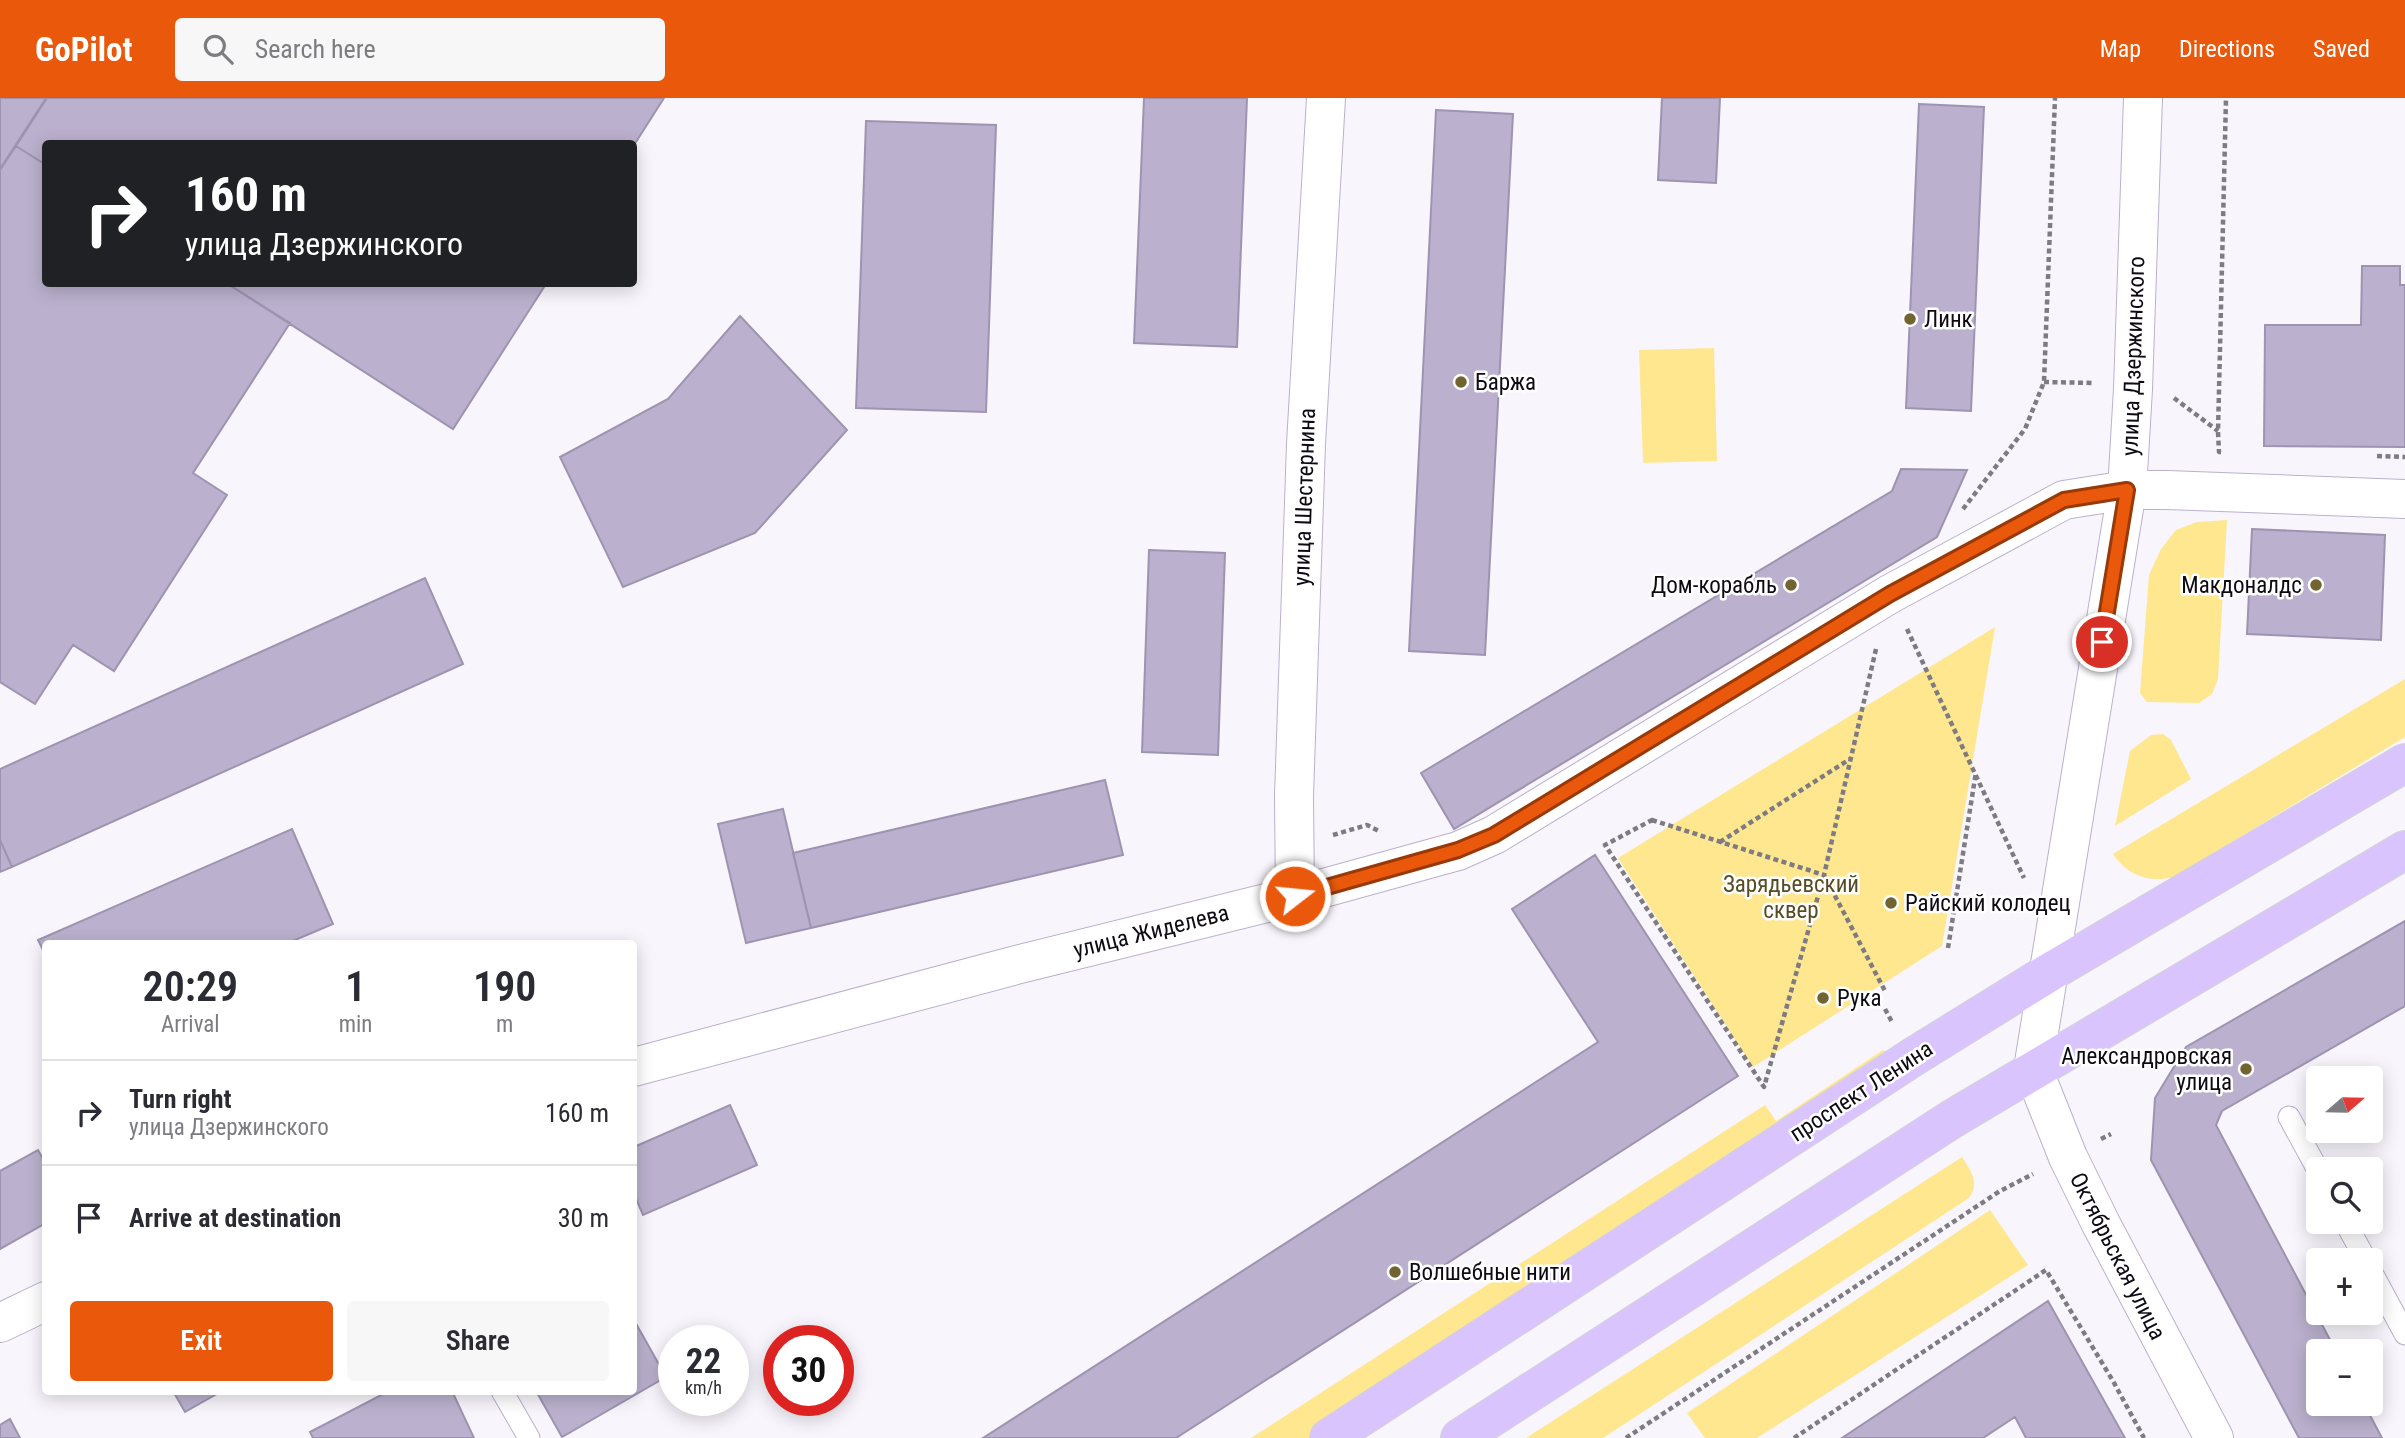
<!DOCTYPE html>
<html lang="en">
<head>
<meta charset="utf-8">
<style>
	body { margin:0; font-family:"Roboto Condensed",sans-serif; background:#f7f7f7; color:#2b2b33; height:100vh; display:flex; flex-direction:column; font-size:26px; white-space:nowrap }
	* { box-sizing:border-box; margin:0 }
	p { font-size:23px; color:#7c7c81 }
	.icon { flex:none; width:38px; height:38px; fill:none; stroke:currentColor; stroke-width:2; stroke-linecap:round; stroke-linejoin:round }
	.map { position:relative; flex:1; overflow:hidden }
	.panel { position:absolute; left:42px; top:842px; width:595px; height:455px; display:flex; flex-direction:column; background:#fff; border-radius:7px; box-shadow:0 4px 18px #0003 }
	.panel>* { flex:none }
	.banner { position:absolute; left:42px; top:42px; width:595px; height:147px; border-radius:7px; box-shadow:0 4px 18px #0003; background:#202124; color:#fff; overflow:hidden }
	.needle { width:46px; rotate:70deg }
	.fabs { position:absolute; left:2306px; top:968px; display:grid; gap:14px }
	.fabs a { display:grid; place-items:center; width:77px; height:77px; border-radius:7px; background:#fff; box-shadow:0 4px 18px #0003; font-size:35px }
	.speed { position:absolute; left:658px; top:1227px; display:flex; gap:14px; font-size:35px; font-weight:700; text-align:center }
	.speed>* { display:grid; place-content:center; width:91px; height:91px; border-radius:50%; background:#fff; box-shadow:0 4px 18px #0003; line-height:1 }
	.speed small { font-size:18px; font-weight:400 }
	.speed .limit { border:10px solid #d22; background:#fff; color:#111 }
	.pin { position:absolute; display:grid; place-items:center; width:60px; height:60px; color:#fff; margin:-30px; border:4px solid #fff; border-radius:50%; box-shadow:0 2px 7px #0007 }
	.me { position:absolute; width:77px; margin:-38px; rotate:74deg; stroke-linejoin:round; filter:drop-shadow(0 0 5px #0008) }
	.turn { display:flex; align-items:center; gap:24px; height:147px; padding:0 28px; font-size:32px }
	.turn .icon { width:91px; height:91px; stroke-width:2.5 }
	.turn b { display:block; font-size:49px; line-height:60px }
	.eta { display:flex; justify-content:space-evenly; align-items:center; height:119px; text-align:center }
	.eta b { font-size:42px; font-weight:600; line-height:49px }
	.button { display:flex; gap:14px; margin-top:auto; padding:14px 28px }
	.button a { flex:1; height:80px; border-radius:7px; background:#ea580c; color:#fff; font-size:28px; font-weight:600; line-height:80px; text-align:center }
	.button a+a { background:#f7f7f7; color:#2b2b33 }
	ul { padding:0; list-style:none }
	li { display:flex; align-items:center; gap:21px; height:105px; padding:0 28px; border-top:2px solid #e1e1e2 }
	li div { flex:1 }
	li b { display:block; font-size:26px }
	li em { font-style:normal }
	header { display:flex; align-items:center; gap:42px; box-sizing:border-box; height:98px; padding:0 35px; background:#ea580c; color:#fff }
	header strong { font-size:33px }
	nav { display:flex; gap:38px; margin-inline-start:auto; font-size:24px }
	.search { width:490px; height:63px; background:#f7f7f7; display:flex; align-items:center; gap:18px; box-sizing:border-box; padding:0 24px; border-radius:7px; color:#7c7c81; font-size:26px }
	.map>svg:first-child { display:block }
</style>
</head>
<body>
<header>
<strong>GoPilot</strong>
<div class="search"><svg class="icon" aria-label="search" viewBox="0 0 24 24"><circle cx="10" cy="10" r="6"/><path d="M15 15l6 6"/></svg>Search here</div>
<nav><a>Map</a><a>Directions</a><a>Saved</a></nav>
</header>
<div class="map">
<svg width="2405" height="1340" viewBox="0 0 2405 1340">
	<rect width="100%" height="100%" fill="#f8f6fc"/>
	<path fill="#fee78f" d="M1714 250 1717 363 1643 365 1639 252Z
		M2227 422 2218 581 2212 596 2199 605 2147 604 2140 595 2149 477 2161 451 2176 432 2197 424Z
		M1995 529 1942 848 1753 969 1618 760Z
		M2405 581V639L2174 779C2149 785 2128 778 2113 756Z
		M2163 636 2171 642 2191 681 2115 728 2130 653 2151 637Z
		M1883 952 1896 959 1311 1340H1251L1765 1007 1776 1023Z
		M1962 1059C1971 1073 1980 1085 1969 1100L1603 1340H1526Z
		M1990 1112 2028 1167 1757 1340H1705L1687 1315Z"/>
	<path fill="#bbb1ce" stroke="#9e93b0" stroke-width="2" d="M0 0H46L0 71Z
		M47 0H664L634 47V46H46V67L16 48Z
		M1144 0H1247L1237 249 1134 245Z
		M1662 0H1720L1716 85 1658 82Z
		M1919 6 1984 9 1971 313 1906 310Z
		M1436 12 1513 16 1485 557 1409 553Z
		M866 23 996 27 986 314 856 310Z
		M16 48 46 67V186H228L290 225 193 375 227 397 114 573 73 547 35 606 0 584V72Z
		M2362 168H2400V187H2405V349L2264 348 2265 227H2361Z
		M228 186H546L453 331Z
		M740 218 847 332 755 435 623 489 560 359 668 301Z
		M1901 371 1967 372 1937 439 1454 731 1421 675 1892 393Z
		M2252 431 2385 437 2381 542 2247 536Z
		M1149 452 1225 455 1218 657 1142 654Z
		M425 480 463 566 12 769 0 742V671Z
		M1105 682 1123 757 811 830 793 755Z
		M783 711 811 830 746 845 718 726Z
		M292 731 333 826 288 845H46V858L38 842Z
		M0 742 12 769 0 774Z
		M1595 757 1738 978 1176 1340H983L1598 944 1512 811Z
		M2405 823V908L2222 1013 2216 1027 2336 1253H2319V1306H2364L2382 1340H2299L2151 1062 2155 1000 2186 949Z
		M730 1007 757 1067 643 1117 634 1096V1049Z
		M38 1052 46 1066V1125L0 1151V1073Z
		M2048 1203 2125 1340H2026L2015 1319 1983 1340H1842Z
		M634 1222 666 1279 562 1339 536 1293H634Z
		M173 1293H222L185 1314Z
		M389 1293H452L474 1340H313L310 1334Z
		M10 1321 20 1340H0V1327Z"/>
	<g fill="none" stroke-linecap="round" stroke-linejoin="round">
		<defs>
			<path id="lane" d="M2289 1019 2319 1074
				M2345 1124 2366 1162
				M2371 1173 2405 1236
				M502 1293 529 1340"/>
			<path id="street" d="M1295 798 1294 698 1306 346 1326 0
				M634 969 1016 867 1295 798 1458 753 1494 737 1890 496 2064 402 2127 392H2167L2405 401
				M0 1225 46 1203"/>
			<path id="secondary" d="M2143 0 2133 291 2127 392 2033 971 2068 1059 2101 1126 2214 1340"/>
			<path id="highway" d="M1329 1340 1913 959 2050 874 2405 665
				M1460 1340 1952 1021 2405 752"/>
		</defs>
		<use href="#lane" stroke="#bbb0ce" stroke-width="23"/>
		<use href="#street" stroke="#bbb0ce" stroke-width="40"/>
		<use href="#secondary" stroke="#bbb0ce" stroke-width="40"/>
		<use href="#highway" stroke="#d4d3d5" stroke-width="40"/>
		<path stroke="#7e7b83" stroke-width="4.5" stroke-dasharray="5 3.5" stroke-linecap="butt" d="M2044 284 2095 285
			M2174 300 2218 333
			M2221 354H2219L2218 334 2226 0
			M2377 358 2405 359
			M1963 411 2025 331 2044 284 2055 0
			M1907 531 2024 780
			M1876 551 1824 777 1885 893
			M1652 722 1824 777 1764 989 1605 747Z
			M1333 737 1367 727 1381 734
			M1720 744 1850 661
			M1948 850 1976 674
			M1885 911 1893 926
			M2101 1041 2111 1036
			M1626 1340 2000 1093 2033 1076
			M1794 1340 2046 1172 2113 1283 2144 1340"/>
		<use href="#lane" stroke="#fff" stroke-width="21"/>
		<use href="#street" stroke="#fff" stroke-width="38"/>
		<use href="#secondary" stroke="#fff" stroke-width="38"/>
		<use href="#highway" stroke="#dac4fe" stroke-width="38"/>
	</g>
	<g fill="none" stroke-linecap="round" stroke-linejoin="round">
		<defs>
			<path id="route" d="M1295 798 1458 752 1494 737 1890 496 2064 402 2127 392 2102 544"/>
		</defs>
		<use href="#route" stroke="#983908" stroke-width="18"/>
		<use href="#route" stroke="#ea580c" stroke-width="12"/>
	</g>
	<g fill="#716431" stroke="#fff" stroke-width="2.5">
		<circle cx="1910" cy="221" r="7"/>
		<circle cx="1461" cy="284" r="7"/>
		<circle cx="1791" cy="487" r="7"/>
		<circle cx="2316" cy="487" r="7"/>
		<circle cx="1891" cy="805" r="7"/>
		<circle cx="1823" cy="900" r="7"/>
		<circle cx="2246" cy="971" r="7"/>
		<circle cx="1395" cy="1174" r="7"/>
	</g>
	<g text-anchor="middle" stroke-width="5" stroke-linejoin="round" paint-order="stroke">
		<g font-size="23" fill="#0e0a14" stroke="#fff" text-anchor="start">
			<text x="1924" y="229">Линк</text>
			<text x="1475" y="292">Баржа</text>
			<text x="1777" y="495" text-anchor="end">Дом-корабль</text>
			<text x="2302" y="495" text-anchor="end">Макдоналдс</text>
			<text x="1905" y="813">Райский колодец</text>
			<text x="1837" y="908">Рука</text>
			<text x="2232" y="966" text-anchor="end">Александровская<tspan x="2232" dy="26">улица</tspan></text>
			<text x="1409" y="1182">Волшебные нити</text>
		</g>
		<g font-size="23" fill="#0e0a14" stroke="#fff">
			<text transform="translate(2133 258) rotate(-88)" y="8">улица Дзержинского</text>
			<text transform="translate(1304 399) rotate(-88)" y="8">улица Шестернина</text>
			<text transform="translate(1151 833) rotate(-14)" y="8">улица Жиделева</text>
			<text transform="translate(1861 993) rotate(-33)" y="8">проспект Ленина</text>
			<text transform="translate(2118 1158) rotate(63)" y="8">Октябрьская улица</text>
		</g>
		<g font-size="23" fill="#574c24" stroke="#fff">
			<text x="1791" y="794">Зарядьевский<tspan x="1791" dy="26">сквер</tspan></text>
		</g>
	</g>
</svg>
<div class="fabs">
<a><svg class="needle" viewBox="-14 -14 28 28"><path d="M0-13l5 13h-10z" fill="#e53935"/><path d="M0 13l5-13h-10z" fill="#7c7c81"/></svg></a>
<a><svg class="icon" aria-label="search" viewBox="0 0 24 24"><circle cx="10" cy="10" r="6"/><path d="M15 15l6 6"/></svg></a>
<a>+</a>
<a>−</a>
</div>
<div class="speed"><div>22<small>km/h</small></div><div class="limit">30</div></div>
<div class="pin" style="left:2102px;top:544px;background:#d93025"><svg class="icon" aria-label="arrive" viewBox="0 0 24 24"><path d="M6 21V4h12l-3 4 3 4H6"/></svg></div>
<svg class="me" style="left:1295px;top:798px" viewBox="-20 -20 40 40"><circle r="17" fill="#ea580c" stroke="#fff" stroke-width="3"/><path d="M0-11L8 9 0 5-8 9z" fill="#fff"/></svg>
<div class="banner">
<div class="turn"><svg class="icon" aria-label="right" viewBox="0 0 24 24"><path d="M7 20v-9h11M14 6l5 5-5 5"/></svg><div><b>160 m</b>улица Дзержинского</div></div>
</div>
<section class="panel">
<div class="eta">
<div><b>20:29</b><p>Arrival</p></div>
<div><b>1</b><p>min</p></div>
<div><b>190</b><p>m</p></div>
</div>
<ul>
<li><svg class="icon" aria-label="right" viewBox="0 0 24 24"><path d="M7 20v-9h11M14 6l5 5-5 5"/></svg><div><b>Turn right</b><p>улица Дзержинского</p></div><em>160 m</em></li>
<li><svg class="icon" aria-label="arrive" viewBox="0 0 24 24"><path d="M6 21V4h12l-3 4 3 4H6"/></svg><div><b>Arrive at destination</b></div><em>30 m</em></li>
</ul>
<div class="button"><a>Exit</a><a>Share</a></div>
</section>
</div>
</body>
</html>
